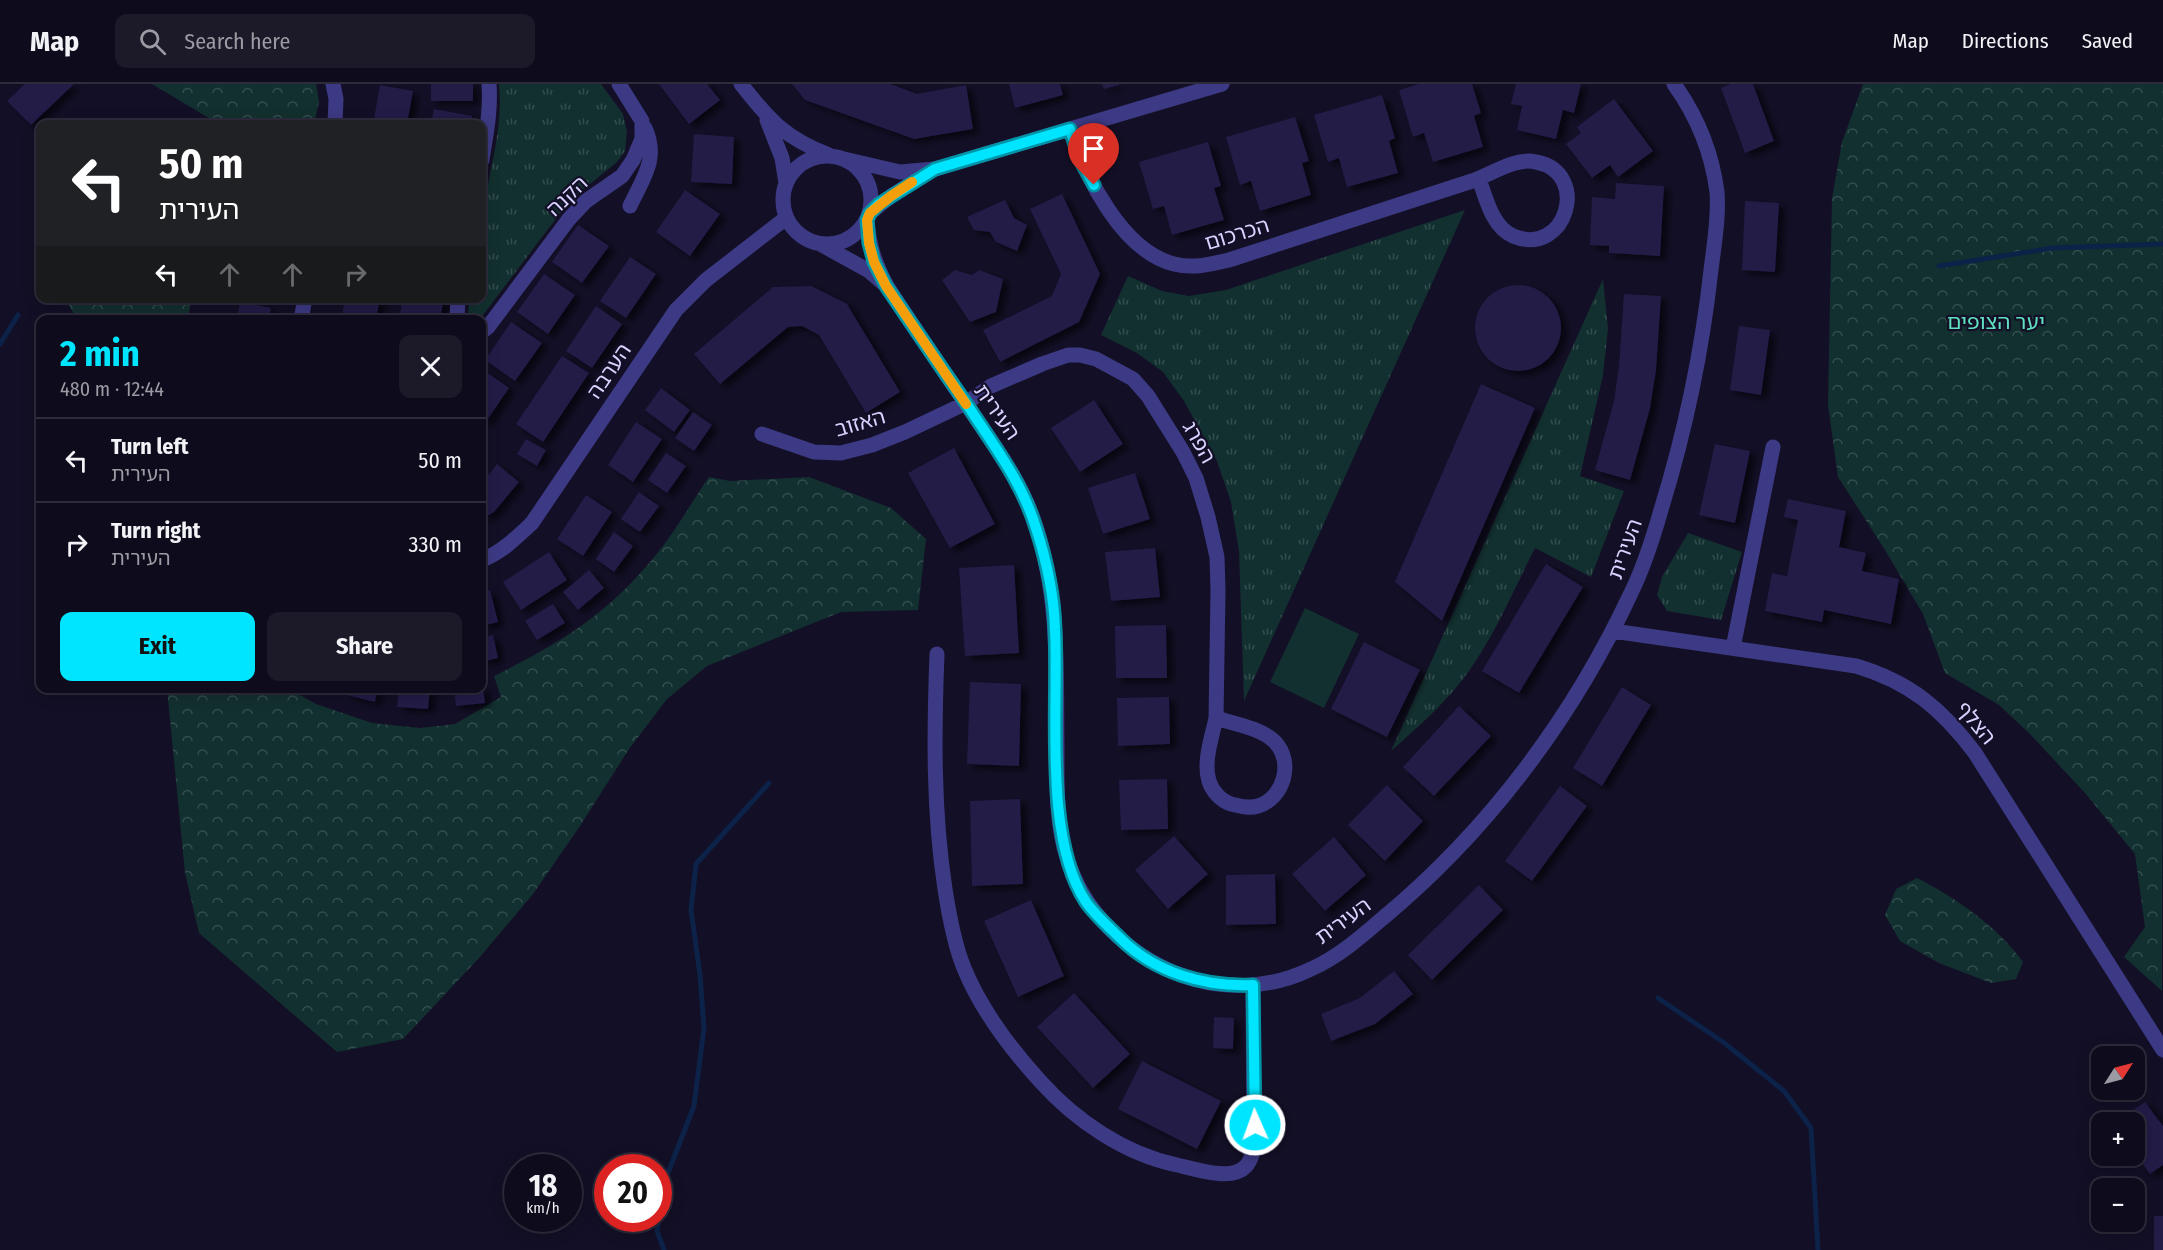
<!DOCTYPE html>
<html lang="en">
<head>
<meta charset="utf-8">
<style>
	body { margin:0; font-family:"Fira Sans Condensed","Noto Sans Hebrew",sans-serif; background:#1c1929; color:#f1f3f6; height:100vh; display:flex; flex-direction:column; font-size:22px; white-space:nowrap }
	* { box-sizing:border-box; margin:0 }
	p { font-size:20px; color:#9b9ba3 }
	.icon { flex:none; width:33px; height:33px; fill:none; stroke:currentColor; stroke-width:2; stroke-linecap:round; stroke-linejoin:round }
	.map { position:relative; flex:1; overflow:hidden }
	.side { position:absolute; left:36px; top:231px; width:450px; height:378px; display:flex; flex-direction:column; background:#0e0b1c; border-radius:12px; box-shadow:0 3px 15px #0003,0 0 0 2px #2e2b3b }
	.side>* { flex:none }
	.banner { position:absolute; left:36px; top:36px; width:450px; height:183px; border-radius:12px; box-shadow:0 3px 15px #0003,0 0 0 2px #2e2b3b; background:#202124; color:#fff; overflow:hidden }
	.needle { width:39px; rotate:54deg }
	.fabs { position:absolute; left:2091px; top:962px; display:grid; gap:12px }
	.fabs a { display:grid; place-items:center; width:54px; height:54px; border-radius:12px; background:#0e0b1c; box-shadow:0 3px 15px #0003,0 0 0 2px #2e2b3b; font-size:30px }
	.speed { position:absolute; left:504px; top:1070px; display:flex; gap:12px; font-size:30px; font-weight:700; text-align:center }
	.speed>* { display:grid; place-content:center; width:78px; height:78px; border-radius:50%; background:#0e0b1c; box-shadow:0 3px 15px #0003,0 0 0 2px #2e2b3b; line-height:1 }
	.speed small { font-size:15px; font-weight:400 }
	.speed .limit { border:9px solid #d22; background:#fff; color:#111 }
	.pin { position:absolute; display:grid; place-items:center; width:51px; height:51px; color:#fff; margin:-62px -26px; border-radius:50% 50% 50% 0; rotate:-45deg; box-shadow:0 0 6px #0007 }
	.pin .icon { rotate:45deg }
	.me { position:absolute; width:66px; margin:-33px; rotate:358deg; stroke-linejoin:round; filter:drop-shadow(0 0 4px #0008) }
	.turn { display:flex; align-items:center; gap:21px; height:126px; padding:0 24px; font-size:27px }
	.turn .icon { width:78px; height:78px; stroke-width:2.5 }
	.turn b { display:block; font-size:42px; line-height:51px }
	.lanes { display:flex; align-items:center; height:57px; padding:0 24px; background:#0003; justify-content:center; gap:30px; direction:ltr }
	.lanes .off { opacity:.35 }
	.round { display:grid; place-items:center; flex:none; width:63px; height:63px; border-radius:12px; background:#1c1929 }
	.overview { display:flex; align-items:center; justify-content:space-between; height:102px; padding:0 24px }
	h1 { font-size:36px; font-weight:700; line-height:45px; color:#00e5ff }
	.cta { display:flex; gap:12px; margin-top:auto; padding:12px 24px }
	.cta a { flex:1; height:69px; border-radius:12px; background:#00e5ff; color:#111; font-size:24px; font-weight:700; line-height:69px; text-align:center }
	.cta a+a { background:#1c1929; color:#f1f3f6 }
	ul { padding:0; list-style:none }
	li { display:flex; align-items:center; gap:18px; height:84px; padding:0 24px; border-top:2px solid #2e2b3b }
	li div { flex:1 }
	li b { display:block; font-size:22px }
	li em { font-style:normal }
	header { display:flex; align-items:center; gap:36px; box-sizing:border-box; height:84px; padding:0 30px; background:#0e0b1c; border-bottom:2px solid #2e2b3b }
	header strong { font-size:28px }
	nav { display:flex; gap:33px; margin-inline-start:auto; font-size:21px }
	.search { width:420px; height:54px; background:#1c1929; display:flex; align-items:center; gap:15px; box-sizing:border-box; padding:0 21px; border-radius:12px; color:#9b9ba3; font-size:22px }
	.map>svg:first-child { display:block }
</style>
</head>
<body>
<header>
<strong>Map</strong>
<div class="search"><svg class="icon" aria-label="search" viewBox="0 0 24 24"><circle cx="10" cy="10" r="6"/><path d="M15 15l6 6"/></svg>Search here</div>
<nav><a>Map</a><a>Directions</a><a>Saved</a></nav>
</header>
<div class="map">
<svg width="2163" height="1166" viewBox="0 0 2163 1166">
	<defs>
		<pattern id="grass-tufts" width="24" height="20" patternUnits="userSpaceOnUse" patternTransform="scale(1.5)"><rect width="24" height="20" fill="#12302f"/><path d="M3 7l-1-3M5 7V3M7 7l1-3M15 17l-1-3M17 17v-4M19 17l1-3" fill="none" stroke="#344d4e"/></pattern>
		<pattern id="forest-crowns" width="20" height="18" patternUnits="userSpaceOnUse" patternTransform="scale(1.5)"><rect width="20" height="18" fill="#12302f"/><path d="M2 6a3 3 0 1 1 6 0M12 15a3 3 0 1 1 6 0" fill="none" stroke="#344d4e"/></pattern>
		<filter id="shadow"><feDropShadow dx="6" dy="4" stdDeviation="3" flood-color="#0009"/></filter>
	</defs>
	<rect width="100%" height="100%" fill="#130f26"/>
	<path fill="url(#grass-tufts)" d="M499 0H601L623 30 627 48 625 67 617 78 579 109 561 128 480 235H471L468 231 469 215 482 214C482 190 479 165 482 141 486 94 504 48 499 0Z
		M1465 126 1244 617 1239 467 1231 418 1217 377 1184 317 1163 288 1137 269 1101 251 1128 192 1162 207 1189 212 1226 206Z
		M1603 195 1608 245 1603 291 1580 392 1624 407 1591 493 1535 464C1514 505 1496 549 1469 587 1447 618 1419 642 1391 667Z
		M1688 449 1742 468 1721 536 1667 527 1657 511 1662 493Z"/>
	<path fill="url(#forest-crowns)" d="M152 0H316L319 18 314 40H219Z
		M1863 0H2163L2162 907 2124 873 2145 843 2135 770 2085 709 2030 650 1999 621 1945 589 1923 530 1885 466 1838 393 1828 321 1832 114 1842 58Z
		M65 215H191L188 236 77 235Z
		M709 393 730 397 809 393 891 424 926 455 918 526 841 528 707 582 667 615 629 665 580 742 533 810 479 874 403 955 337 968 199 849 185 789 167 605H289L316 620 372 639 420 644 455 640 501 613 494 592C560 559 607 531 655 472 675 448 691 419 709 393Z
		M1917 794C1956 814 1997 842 2023 878L2016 895 1991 899 1939 879 1900 857 1885 831 1896 805Z"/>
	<path fill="#12302f" d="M1305 524 1359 550 1324 624 1270 598Z"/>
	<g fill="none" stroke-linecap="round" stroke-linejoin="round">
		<path stroke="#0c2248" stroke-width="5" d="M1939 182 2053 164 2163 160
			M0 260 18 231
			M1658 914 1723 958 1784 1007 1811 1044 1818 1166
			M664 1166 657 1147 668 1089 694 1022 704 944 700 891 691 826 696 780 769 699"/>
	</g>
	<path fill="#241b47" filter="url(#shadow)" d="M25 0H74L31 41 7 17Z
		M431 0H473V17H431Z
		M659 0H707L720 16 689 40Z
		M792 0H890L917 10 966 1 973 45 914 55 805 16Z
		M1009 0H1060L1063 11 1015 24Z
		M1102 0H1119V1L1104 5Z
		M1419 0H1472L1481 29 1474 32 1483 63 1433 78 1424 49 1413 53 1399 6Z
		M1516 0H1581L1574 29 1563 26 1556 55 1517 46 1522 22 1511 20Z
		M1731 0H1753L1774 57 1745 69 1721 4Z
		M380 1 413 7 407 40H373Z
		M1382 11 1395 54 1389 57 1398 89 1347 103 1339 74 1328 78 1314 31Z
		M1614 15 1653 67 1618 93 1610 81 1592 94 1566 60 1581 49 1577 43Z
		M434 25 472 32 471 40H431Z
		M1295 33 1309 77 1302 79 1311 111 1260 127 1251 97 1240 101 1226 53Z
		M694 50 734 53 732 100 691 98Z
		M1208 58 1221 102 1214 104 1224 136 1172 151 1164 122 1153 125 1139 78Z
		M1616 99 1664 102 1660 172 1609 169V162L1590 161 1592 113 1615 115Z
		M685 106 720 130 690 172 656 148Z
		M1062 110 1100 190 1079 238 1000 278 983 246 1052 212 1061 190 1030 125Z
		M1005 116 1014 134 1027 141 1017 167 996 158 990 148 974 146 967 133Z
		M1745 117 1779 119 1775 188 1742 186Z
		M578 141 609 162 582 199 552 178Z
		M630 173 656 190 626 234 600 217Z
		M955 186 972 191 979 186 1003 195 996 228 970 238 942 196Z
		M544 190 575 211 548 250 517 228Z
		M1475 244a43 43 0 1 1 86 0a43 43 0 1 1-86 0Z
		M811 202 847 220 900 308 866 329 819 251 802 242 788 243 720 300 694 270 773 203Z
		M1624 210 1661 212 1656 286 1650 324 1630 396 1595 386 1614 317 1619 282Z
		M345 214H380L376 236 342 234Z
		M403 214H444L440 236H399Z
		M240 218 271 224 269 236H237Z
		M596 222 622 240 592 284 566 267Z
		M511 238 542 259 515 297 485 276Z
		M1739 242 1770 246 1761 311 1730 306Z
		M562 272 589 289 543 358 516 340Z
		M482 285 509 304 485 339 482 338Z
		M1481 300 1535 324 1442 537 1395 498Z
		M661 304 690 326 674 348 645 326Z
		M1094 316 1123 360 1080 388 1051 344Z
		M693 328 712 341 694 367 675 354Z
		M636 338 662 355 633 398 608 381Z
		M526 355 546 366 537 382 517 370Z
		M1715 360 1750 367 1735 439 1699 431Z
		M954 364 995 440 950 464 908 389Z
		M666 369 686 382 667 409 648 396Z
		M497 380 519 398 494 428 482 435V399Z
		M1135 389 1150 435 1103 450 1088 404Z
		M639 408 659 422 640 448 621 435Z
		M586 411 612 428 583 472 557 455Z
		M1788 415 1846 427 1839 463 1866 469 1862 487 1899 495 1891 540 1824 526 1822 538 1765 527 1772 489 1787 492 1798 436 1784 433Z
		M614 448 633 462 614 488 596 475Z
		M1155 464 1160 513 1111 517 1105 468Z
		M549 468 567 496 521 526 503 498Z
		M1546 480 1583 503 1519 609 1482 587Z
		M1014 481 1019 569 965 572 959 484Z
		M589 486 604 504 578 526 563 508Z
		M490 506 498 538 482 542V508Z
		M553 520 565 539 537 556 525 537Z
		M1166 541 1167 594H1116L1115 542Z
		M493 551 498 574 482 578V554Z
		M1364 558 1420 586 1387 653 1331 625Z
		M970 598 1021 600 1019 682 967 680Z
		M1622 603 1651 621 1602 702 1573 684Z
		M348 604H378L375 618 347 611Z
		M399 604H430L428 625 397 623Z
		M454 604H483L485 619 456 622Z
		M1169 613 1170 660 1118 662 1117 614Z
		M1459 622 1491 652 1434 712 1403 683Z
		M1167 695 1168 745 1121 746 1119 696Z
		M1387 701 1423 737 1385 777 1348 741Z
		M1560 702 1587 722 1532 797 1505 777Z
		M1020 715 1023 800 972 802 970 717Z
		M1174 752 1208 790 1168 825 1135 786Z
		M1334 753 1366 791 1325 827 1292 790Z
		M1275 790 1276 840 1226 841V791Z
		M1479 801 1503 826 1432 896 1408 871Z
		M1031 816 1064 892 1018 913 984 837Z
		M1394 887 1413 910 1375 940 1331 957 1321 930 1360 914Z
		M1074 909 1130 970 1093 1004 1037 943Z
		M1214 933 1234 934 1233 965 1213 964Z
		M1142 977 1221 1017 1197 1065 1118 1025Z
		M2145 1018 2163 1042V1081L2150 1090 2134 1068V1038H2125L2135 1031 2132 1027Z
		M2154 1132H2163V1166H2154Z"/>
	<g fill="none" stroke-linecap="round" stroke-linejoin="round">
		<path stroke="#3d3a85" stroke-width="15" d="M333 0 336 15 335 40
			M741 0C769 36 785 54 829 71
			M767 36 782 74 786 99
			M1070 45C1085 92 1122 167 1174 180 1194 185 1211 180 1229 176 1310 149 1391 123 1472 97 1492 90 1515 73 1536 78 1591 88 1567 174 1513 152 1492 143 1486 114 1479 95
			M783 116a44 44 0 1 1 88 0a44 44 0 1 1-88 0Z
			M844 75 900 88 935 85 1222 0
			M482 76C486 51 491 26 489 0
			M630 122C643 94 659 75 645 44
			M870 129 891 112 929 88
			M867 136C869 161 875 180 887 202 914 243 941 284 969 324 995 363 1022 398 1036 443 1060 515 1056 591 1057 666 1057 701 1056 740 1067 774 1083 827 1127 870 1178 890 1221 907 1270 905 1311 885 1338 873 1361 853 1383 834 1489 746 1573 633 1631 509 1644 483 1653 454 1661 426 1685 348 1702 268 1711 186 1714 161 1719 134 1717 108 1712 69 1697 32 1674 0
			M822 161 869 187 883 199
			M301 236 305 214
			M457 236 458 214
			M482 248 488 243 569 135 586 117 622 92 633 76 642 55V37L619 0
			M762 350 814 368 841 369 872 361 905 348 966 319 991 302 1042 280 1068 271H1080L1096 275 1133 295 1148 312 1183 368 1196 394 1208 433 1217 473 1218 507 1216 634
			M482 476C502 468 516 454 532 439L676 226 706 196 786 134
			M1613 547 1856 582C1910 598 1942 625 1975 669L2163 966
			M1733 564 1773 363
			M937 570C934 648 933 727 945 805 949 831 954 860 964 884 981 926 1010 964 1040 997 1075 1036 1124 1070 1177 1081 1195 1085 1232 1098 1246 1082 1250 1078 1252 1071 1254 1066L1253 901
			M1216 634C1235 640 1261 644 1275 658 1294 678 1284 714 1258 722 1248 725 1240 722 1231 720 1221 717 1212 707 1209 697 1203 678 1212 653 1216 634Z"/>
	</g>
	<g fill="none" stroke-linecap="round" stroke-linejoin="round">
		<defs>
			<path id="route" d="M1094 101 1079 74 1070 45 935 85 879 120 870 129 867 136 869 159 874 178 886 202C913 242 940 282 968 322 994 362 1022 398 1036 444 1047 478 1054 511 1055 546 1059 623 1043 753 1086 818 1095 831 1109 843 1120 854 1155 889 1205 903 1253 901L1255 1041"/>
		</defs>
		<use href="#route" stroke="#0095a6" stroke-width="15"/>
		<use href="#route" stroke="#00e5ff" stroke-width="10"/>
		<path stroke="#f59e0b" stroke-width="10" d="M912 98 891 112 870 129 867 136 869 159 874 178 886 202 966 320"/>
	</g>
	<g text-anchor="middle" stroke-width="4.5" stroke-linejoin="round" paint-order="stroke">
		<g font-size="21" fill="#d9d4ff" stroke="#130f26">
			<text transform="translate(567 112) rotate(-44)" y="7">הקנה</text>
			<text transform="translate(1237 150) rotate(-17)" y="7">הכרכום</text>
			<text transform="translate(609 287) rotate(-56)" y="7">הערבה</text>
			<text transform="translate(997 328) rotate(55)" y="7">העירית</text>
			<text transform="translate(860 339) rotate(-16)" y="7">האזוב</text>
			<text transform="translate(1199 358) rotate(61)" y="7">הפרג</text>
			<text transform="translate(1625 465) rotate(-70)" y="7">העירית</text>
			<text transform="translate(1976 639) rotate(51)" y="7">הצלף</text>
			<text transform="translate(1343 837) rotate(-36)" y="7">העירית</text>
		</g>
		<g font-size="21" fill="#5fe0c0" stroke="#130f26">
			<text x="1996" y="245">יער הצופים</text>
		</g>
	</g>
</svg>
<div class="fabs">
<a><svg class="needle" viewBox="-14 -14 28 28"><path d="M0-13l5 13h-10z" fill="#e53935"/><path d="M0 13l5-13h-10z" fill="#9b9ba3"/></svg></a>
<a>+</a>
<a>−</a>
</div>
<div class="speed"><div>18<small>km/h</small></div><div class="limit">20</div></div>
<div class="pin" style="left:1094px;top:101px;background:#d93025"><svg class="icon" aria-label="arrive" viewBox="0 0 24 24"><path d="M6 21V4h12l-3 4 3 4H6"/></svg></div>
<svg class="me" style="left:1255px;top:1041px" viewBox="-20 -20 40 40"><circle r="17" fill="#00e5ff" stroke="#fff" stroke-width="3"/><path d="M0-11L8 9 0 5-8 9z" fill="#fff"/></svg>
<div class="banner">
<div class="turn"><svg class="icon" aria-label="left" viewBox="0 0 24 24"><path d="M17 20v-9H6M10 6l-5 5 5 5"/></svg><div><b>50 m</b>העירית</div></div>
<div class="lanes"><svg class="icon" aria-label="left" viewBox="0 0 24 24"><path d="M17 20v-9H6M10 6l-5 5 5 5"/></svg><svg class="icon off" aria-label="ahead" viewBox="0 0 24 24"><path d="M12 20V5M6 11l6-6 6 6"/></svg><svg class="icon off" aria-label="ahead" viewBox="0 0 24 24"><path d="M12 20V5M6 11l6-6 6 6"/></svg><svg class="icon off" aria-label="right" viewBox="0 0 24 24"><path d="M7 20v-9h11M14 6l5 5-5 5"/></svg></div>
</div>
<section class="side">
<div class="overview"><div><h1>2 min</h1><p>480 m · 12:44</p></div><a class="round"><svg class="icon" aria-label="close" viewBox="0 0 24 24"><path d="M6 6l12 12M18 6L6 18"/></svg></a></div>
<ul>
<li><svg class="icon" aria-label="left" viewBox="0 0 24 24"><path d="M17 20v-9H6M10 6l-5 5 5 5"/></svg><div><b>Turn left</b><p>העירית</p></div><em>50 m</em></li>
<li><svg class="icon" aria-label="right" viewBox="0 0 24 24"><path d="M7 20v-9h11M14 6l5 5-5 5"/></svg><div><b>Turn right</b><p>העירית</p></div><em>330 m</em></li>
</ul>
<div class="cta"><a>Exit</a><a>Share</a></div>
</section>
</div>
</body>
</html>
